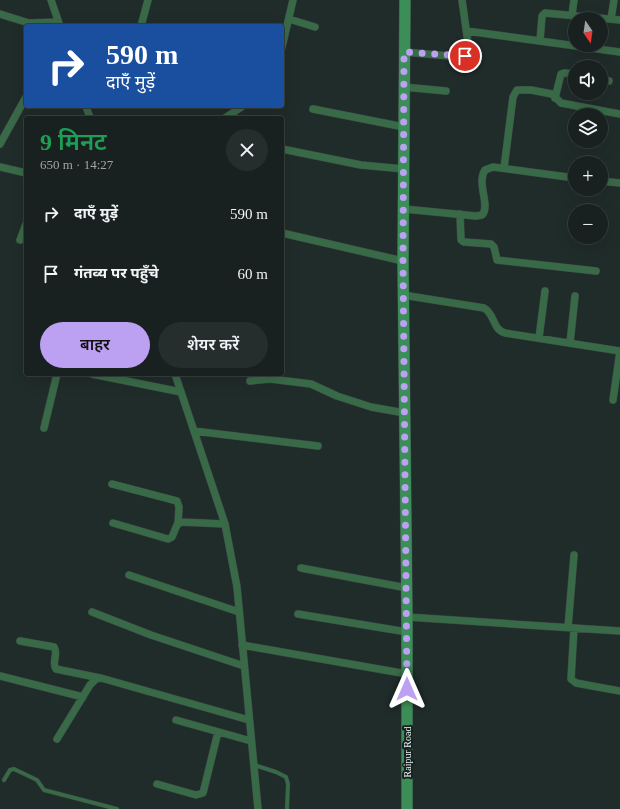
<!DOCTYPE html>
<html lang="hi">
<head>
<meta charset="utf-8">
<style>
	body { margin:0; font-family:"Times New Roman","Noto Sans Devanagari",serif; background:#252e2d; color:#f1f3f6; height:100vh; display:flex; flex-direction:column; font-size:15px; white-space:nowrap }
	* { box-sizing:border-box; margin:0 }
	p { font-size:13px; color:#9fa3a5 }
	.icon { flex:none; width:22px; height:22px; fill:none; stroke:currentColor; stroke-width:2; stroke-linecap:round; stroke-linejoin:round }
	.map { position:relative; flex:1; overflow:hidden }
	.sheet { position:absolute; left:24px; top:116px; width:260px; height:260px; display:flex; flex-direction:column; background:#182120; border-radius:4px; box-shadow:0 4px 16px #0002,0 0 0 1px #363e3e }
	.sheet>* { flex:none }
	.top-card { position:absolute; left:24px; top:24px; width:260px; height:84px; border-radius:4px; box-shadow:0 4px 16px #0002,0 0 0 1px #363e3e; background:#1a4fa0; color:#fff; overflow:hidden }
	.needle { width:26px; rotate:167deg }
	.tools { position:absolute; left:568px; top:12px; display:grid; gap:8px }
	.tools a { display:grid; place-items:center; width:40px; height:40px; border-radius:50%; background:#182120; box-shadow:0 4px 16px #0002,0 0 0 1px #363e3e; font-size:20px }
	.pin { position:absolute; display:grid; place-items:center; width:34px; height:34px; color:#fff; margin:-17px; border:2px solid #fff; border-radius:50%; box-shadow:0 1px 4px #0007 }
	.me { position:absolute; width:44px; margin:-22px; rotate:0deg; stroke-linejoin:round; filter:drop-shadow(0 0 3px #0008) }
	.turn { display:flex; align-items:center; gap:14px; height:84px; padding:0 16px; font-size:18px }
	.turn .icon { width:52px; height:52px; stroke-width:2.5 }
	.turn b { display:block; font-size:28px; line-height:34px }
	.round { display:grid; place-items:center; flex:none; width:42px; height:42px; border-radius:21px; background:#252e2d }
	.headline { display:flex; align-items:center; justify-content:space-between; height:68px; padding:0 16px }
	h1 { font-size:24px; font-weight:600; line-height:30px; color:#1e9e55 }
	.button { display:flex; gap:8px; margin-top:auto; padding:8px 16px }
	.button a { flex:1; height:46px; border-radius:24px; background:#bca0f2; color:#111; font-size:16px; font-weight:600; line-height:46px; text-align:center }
	.button a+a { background:#252e2d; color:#f1f3f6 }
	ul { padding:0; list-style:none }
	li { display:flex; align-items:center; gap:12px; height:60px; padding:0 16px }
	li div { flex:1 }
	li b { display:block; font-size:15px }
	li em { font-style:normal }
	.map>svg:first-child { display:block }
</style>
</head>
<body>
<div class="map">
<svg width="620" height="809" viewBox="0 0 620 809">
	<rect width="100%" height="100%" fill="#202c2a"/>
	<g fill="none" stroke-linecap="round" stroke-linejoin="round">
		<defs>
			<path id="lane" d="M254 765 276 772 286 777 288 784 287 809
				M4 780 10 770 14 769 37 780 44 790 117 809"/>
			<path id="street" d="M51 0 60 26
				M0 14 29 23 58 22
				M572 15 574 0
				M289 19 315 27
				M611 19 614 0
				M141 26 148 0
				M467 31 620 52
				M540 41 542 16 545 13 620 20
				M282 47 293 0
				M404 52 461 57 467 55 469 50 462 0
				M601 79 609 81
				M404 87 446 91
				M555 98 561 74 564 73 575 74
				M86 106 90 118
				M313 109 404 127
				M225 118 243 106
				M0 144 26 97
				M282 149 361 165 404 169
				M0 167 26 173
				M504 168 513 97 517 90H531L552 94 561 103 620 114
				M601 181 620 183
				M404 209 476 216 482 215C491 206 476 183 485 170L493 167 575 178
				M460 214 461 240 464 242 491 244 494 247 497 260 596 271
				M282 233 403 261
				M20 240 26 224
				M403 295 484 308C495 314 492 329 505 333L620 351
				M539 338 545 291
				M570 343 575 296
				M92 374 181 392
				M175 374 225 524 237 587 258 809
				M250 381 270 379 311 384 337 396 371 407 405 413
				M613 400 620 351
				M44 428 57 374
				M194 431 318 446
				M112 484 177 501 179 507 178 524
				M113 523 168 539 172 537 177 525 181 522 225 524
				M301 568 407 588
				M129 575 239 612
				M92 612 151 635 244 666
				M298 614 407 632
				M407 617 620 631
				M568 627 574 555
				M574 628 571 679 576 683 620 691
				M20 641 54 647C59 654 51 662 56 669L100 678
				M242 645 407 674
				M0 676 83 697
				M176 720 251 741
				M57 739 90 685 96 679 101 678 249 720
				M157 784 196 795 203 793 218 732"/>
			<path id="secondary" d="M405 0 403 261 407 617V809"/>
		</defs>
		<use href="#lane" stroke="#3d4846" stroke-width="4.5"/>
		<use href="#street" stroke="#3d4846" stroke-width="8"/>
		<use href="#secondary" stroke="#3d4846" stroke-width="12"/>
		<use href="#lane" stroke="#396a47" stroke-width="3.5"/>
		<use href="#street" stroke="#396a47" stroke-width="7"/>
		<use href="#secondary" stroke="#3b8e57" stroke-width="11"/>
	</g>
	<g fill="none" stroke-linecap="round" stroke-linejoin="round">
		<path stroke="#bca0f2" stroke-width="7" stroke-dasharray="0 12.6" d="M407 689 403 261 404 52 465 56"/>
	</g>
	<g text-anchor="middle" stroke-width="4" stroke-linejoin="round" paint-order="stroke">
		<g font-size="10" fill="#edf5f3" stroke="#162221">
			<text transform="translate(407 752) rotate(-90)" y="4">Raipur Road</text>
		</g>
	</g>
</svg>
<div class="tools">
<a><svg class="needle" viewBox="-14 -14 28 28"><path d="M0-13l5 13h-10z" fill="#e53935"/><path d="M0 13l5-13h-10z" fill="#9fa3a5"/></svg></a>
<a><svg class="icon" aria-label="sound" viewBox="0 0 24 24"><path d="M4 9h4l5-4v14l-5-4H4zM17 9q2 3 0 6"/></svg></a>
<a><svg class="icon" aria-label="layers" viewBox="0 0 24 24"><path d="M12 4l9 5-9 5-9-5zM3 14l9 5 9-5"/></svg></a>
<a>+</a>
<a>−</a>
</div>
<div class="pin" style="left:465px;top:56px;background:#d93025"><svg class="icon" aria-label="arrive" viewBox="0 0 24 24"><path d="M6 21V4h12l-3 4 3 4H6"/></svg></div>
<svg class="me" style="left:407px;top:689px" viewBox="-20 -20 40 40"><path d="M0-17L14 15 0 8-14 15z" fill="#bca0f2" stroke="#fff" stroke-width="4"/></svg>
<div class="top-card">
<div class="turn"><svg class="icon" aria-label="right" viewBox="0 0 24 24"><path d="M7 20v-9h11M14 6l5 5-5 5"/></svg><div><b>590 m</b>दाएँ मुड़ें</div></div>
</div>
<section class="sheet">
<div class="headline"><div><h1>9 मिनट</h1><p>650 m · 14:27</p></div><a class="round"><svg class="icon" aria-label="close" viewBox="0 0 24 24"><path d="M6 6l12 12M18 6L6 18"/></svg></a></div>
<ul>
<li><svg class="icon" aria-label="right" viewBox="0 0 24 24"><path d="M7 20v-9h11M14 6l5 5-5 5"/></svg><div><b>दाएँ मुड़ें</b></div><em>590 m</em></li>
<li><svg class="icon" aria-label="arrive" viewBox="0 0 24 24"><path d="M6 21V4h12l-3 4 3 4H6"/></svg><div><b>गंतव्य पर पहुँचे</b></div><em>60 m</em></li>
</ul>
<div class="button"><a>बाहर</a><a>शेयर करें</a></div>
</section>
</div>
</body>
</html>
